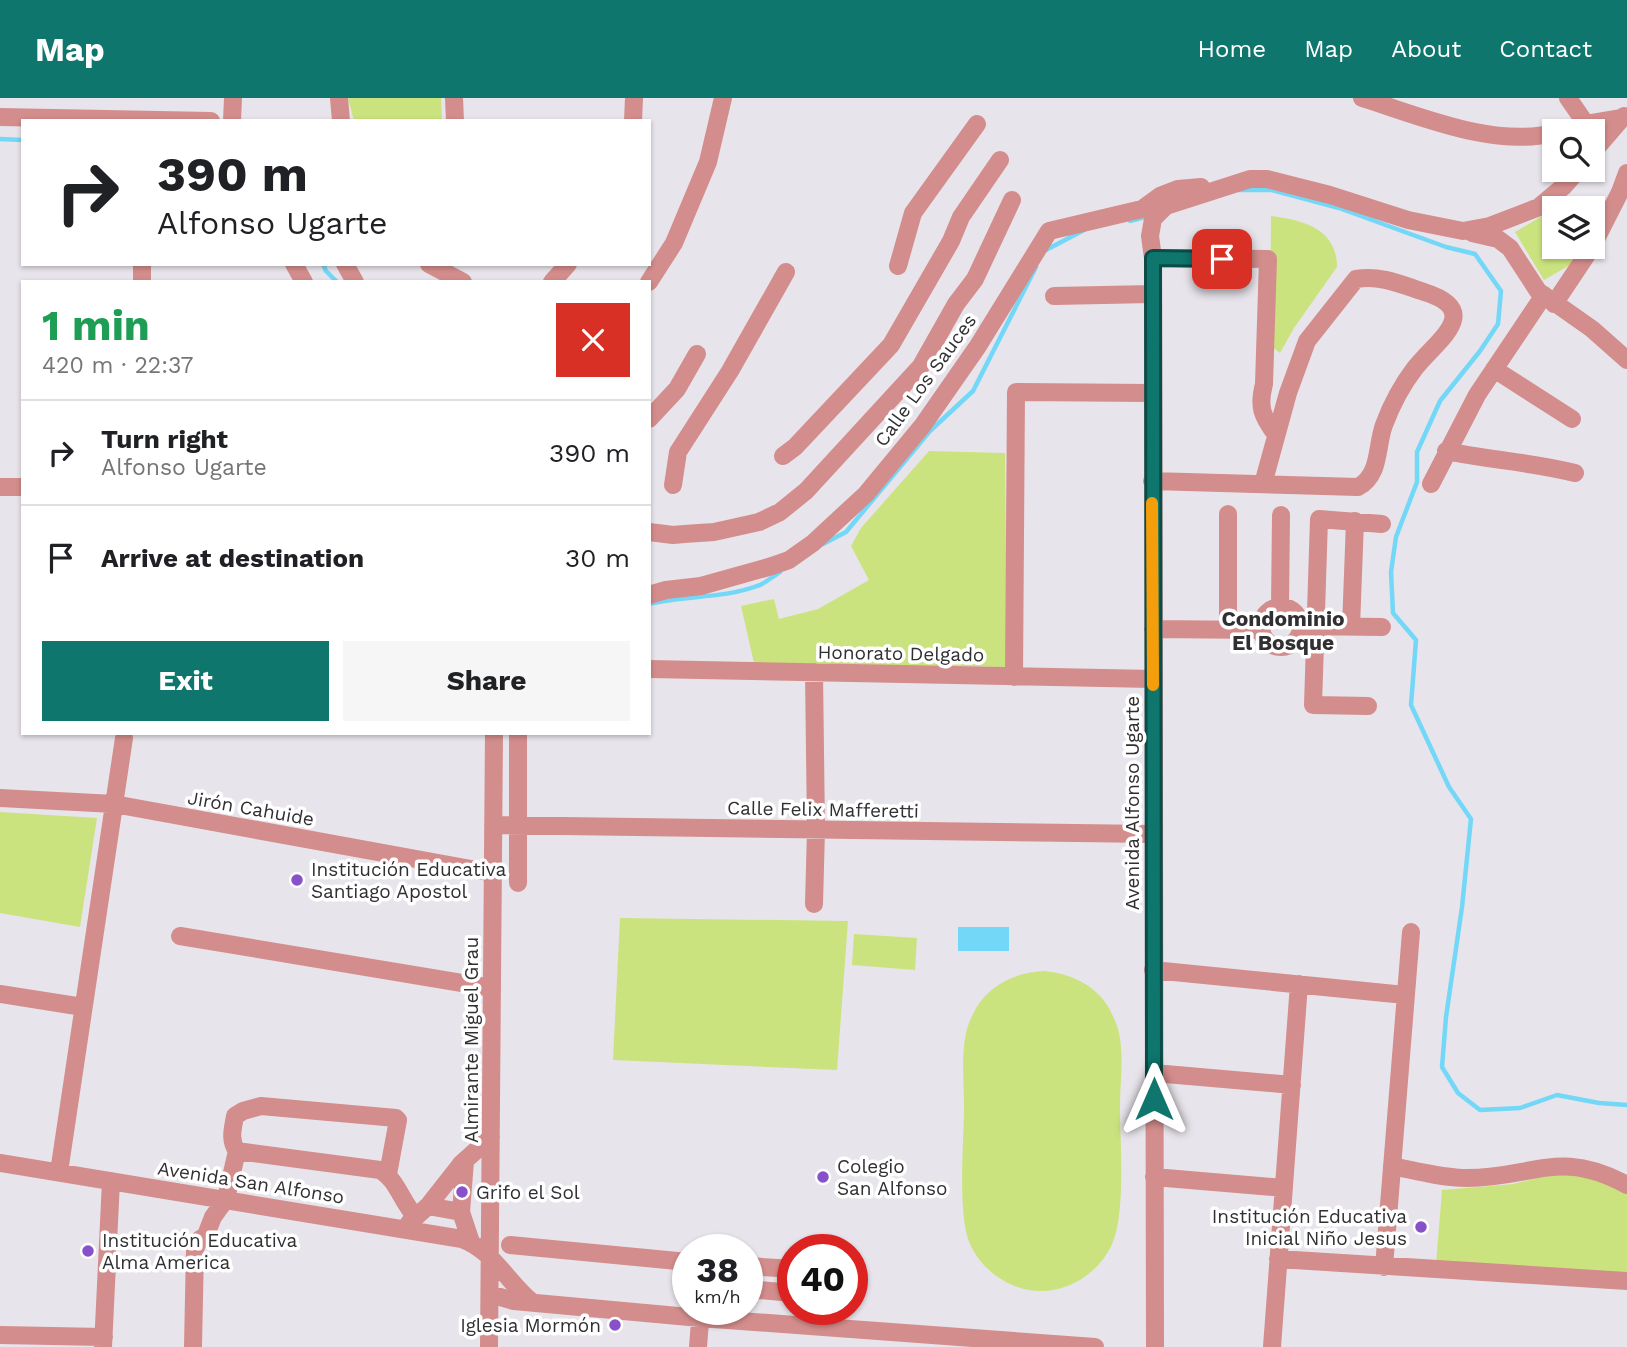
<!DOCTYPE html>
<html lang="en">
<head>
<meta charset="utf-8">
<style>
	body { margin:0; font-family:"Work Sans",sans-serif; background:#f6f6f6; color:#202124; height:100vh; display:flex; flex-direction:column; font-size:26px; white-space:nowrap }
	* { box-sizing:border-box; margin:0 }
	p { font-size:23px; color:#757577 }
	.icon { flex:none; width:38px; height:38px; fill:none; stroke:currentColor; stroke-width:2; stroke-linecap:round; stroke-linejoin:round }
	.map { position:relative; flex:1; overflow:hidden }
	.panel { position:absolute; left:21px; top:182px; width:630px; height:455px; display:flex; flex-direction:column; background:#fff; border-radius:0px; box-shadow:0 2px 5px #0004 }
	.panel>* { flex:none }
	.hud { position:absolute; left:21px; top:21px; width:630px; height:147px; border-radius:0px; box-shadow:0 2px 5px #0004; background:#fff; color:#202124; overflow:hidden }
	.buttons { position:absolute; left:1542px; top:21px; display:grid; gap:14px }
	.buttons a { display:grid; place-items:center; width:63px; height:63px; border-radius:0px; background:#fff; box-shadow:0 2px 5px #0004; font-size:35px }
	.speed { position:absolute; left:672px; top:1136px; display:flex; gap:14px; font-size:35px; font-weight:700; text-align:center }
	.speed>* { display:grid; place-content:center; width:91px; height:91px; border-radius:50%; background:#fff; box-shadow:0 2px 5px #0004; line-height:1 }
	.speed small { font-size:18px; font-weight:400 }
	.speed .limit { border:10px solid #d22; background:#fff; color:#111 }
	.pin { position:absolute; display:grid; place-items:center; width:60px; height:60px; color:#fff; margin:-30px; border-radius:14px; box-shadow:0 4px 10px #0006 }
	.me { position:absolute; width:77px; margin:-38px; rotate:0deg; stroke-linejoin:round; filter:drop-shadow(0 0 5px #0008) }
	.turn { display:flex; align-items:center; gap:24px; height:147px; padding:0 21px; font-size:32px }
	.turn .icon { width:91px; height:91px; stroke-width:2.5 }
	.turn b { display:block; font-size:49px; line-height:60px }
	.round { display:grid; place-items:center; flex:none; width:74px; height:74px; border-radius:0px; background:#f6f6f6 }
	.head { display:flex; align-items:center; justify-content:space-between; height:119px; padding:0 21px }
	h1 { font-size:42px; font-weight:700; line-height:52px; color:#1e9e55 }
	.primary-button { display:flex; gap:14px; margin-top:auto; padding:14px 21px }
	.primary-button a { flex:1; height:80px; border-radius:0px; background:#0f766e; color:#fff; font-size:28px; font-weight:700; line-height:80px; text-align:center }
	.primary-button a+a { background:#f6f6f6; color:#202124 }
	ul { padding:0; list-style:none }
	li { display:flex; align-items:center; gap:21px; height:105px; padding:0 21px; border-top:2px solid #e0e0e0 }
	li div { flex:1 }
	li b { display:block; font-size:26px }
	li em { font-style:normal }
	header { display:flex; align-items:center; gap:42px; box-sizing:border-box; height:98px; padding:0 35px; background:#0f766e; color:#fff }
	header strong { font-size:33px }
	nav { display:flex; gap:38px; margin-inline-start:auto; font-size:24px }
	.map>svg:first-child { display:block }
</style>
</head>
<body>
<header>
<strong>Map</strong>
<nav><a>Home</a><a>Map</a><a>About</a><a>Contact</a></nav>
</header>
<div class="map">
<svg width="1627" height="1249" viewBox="0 0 1627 1249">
	<rect width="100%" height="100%" fill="#e8e4eb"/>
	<path fill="#cbe37e" d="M348 0H441L442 23H354Z
		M1547 115 1554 128V149H1566L1575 164 1544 182 1515 134Z
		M1271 118C1302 122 1337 130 1337 169L1294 230 1280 255 1270 247Z
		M929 353 1005 355 1007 569 754 565 741 508 774 501 779 521 818 511 869 482 851 448 861 430Z
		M0 714 97 720 80 829 0 815Z
		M620 820 848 823 837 972 613 962Z
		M854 836 917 840 915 872 852 867Z
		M1043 873C1069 875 1095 886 1109 910 1113 918 1117 926 1119 935 1124 958 1120 985 1120 1009 1120 1043 1126 1116 1112 1146 1100 1173 1072 1193 1041 1193 1011 1193 982 1173 970 1146 957 1117 964 1043 964 1009 964 985 961 958 966 935 968 926 972 918 976 910 991 886 1015 875 1043 873Z
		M1582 1074 1627 1093V1181L1436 1166 1442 1092 1513 1086 1556 1075Z"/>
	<path fill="#73d7f8" d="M958 829H1009V853H958Z"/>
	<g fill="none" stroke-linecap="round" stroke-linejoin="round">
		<path stroke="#73d7f8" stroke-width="4.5" d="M0 41 23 42
			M1238 92H1272L1339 110 1446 149 1475 156 1501 193 1498 226 1480 253 1440 303 1417 354V384L1396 439 1391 474 1393 515 1416 542 1411 607 1449 689 1471 721 1462 809 1446 919 1442 969 1458 995 1480 1012 1520 1010 1557 997 1599 1005 1627 1007
			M1130 123 1149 118
			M1046 152 1084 132
			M323 166 326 173 337 184
			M823 446 846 434 930 333 973 293 1036 169
			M649 506C685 497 722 501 757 488 765 486 773 478 780 474"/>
		<path stroke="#d38d8c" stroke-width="18" d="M339 0 341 23
			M454 0 455 23
			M1362 0C1420 18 1493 50 1554 35
			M1568 0 1586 26
			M0 19 211 23
			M232 23 233 0
			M633 23 634 0
			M1560 33 1586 26 1622 20
			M1592 55 1624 18
			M1472 135 1498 141 1510 150 1538 193 1592 231 1627 262
			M1592 149 1620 94 1627 75
			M1153 160 1268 161 1264 286C1258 309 1262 318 1276 337
			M294 166 304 184
			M345 166 355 184
			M429 166 463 184
			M898 168 913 115 977 26
			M142 184V166
			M552 184 568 166
			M649 184 674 145 708 64 723 0
			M1054 198 1152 196
			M1554 206 1592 149
			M1494 271 1572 321
			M649 321 677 291 697 256
			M1446 353C1489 362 1532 364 1575 375
			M783 358 795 349 891 247 951 143 961 119 1000 62
			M1152 383 1358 389C1381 377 1376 348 1384 327 1391 308 1402 287 1415 270 1436 243 1485 213 1424 194 1400 186 1381 177 1356 181L1307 243 1288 295 1263 386
			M1431 386 1477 297 1544 197
			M673 387 678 354 730 273 786 174
			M0 389H23
			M649 434 673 437 684 436 714 434 759 424 780 414 806 393 921 268 956 206 975 181 1012 102
			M649 497 666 492 701 488 772 468 789 462 813 445 866 396 923 327 978 248 1049 133 1142 111 1160 98 1178 91 1201 89
			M1280 509 1281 417
			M1261 529a20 20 0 1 1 40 0a20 20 0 1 1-40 0Z
			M1305 528 1382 529
			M1351 529 1355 423
			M1153 531 1262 532
			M1228 531V416
			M649 571 1153 581
			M1014 579 1016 294 1152 295
			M1368 608 1313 607 1319 421 1382 426
			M518 635V785
			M0 700 114 706 493 775
			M493 727 1153 736
			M814 806 816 732 814 574
			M180 838 492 890
			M1153 872 1405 897
			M0 896 83 909
			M1154 975 1292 987
			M0 1065 462 1141C494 1153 507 1184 532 1204
			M1392 1068C1417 1073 1442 1080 1467 1080 1534 1080 1559 1050 1627 1087
			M59 1074 124 640
			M388 1076 398 1022 396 1020 261 1008 243 1013 235 1018C233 1030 229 1042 237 1053L380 1072C397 1081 402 1105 416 1119
			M1154 1079 1284 1090
			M428 1108 461 1066 491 1039
			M461 1114 465 1063
			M409 1125 428 1108 461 1114 471 1144
			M510 1147 688 1164
			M1278 1161 1627 1183
			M747 1168 793 1171
			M1384 1169 1411 834
			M747 1191 793 1195
			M490 1196 514 1203 700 1220 1095 1249
			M0 1237 104 1239
			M103 1249 111 1083
			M193 1249 195 1151 199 1142 206 1137 213 1119 226 1101 237 1053
			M489 1249 494 635
			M698 1249 701 1211
			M1155 1249 1153 160 1150 138 1153 121 1166 108 1250 81H1267L1330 97 1408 122 1463 133 1490 128 1539 109 1564 88 1578 72
			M1272 1249 1299 886"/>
	</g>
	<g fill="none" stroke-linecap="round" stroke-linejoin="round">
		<defs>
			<path id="route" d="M1154 1001 1153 160 1222 161"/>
		</defs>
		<use href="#route" stroke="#0a4d48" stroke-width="18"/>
		<use href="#route" stroke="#0f766e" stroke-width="12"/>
		<path stroke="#f59e0b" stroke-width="12" d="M1152 405 1153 587"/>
	</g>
	<g fill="#8751c9" stroke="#fff" stroke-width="2.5">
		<circle cx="297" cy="782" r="7"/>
		<circle cx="823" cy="1079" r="7"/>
		<circle cx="462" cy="1094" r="7"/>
		<circle cx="1421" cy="1129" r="7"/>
		<circle cx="88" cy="1153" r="7"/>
		<circle cx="615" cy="1227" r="7"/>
	</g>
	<g text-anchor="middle" stroke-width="7" stroke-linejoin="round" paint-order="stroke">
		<g font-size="19" fill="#302f31" stroke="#fff">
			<text transform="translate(925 282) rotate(-54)" y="7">Calle Los Sauces</text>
			<text transform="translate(901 555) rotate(1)" y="7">Honorato Delgado</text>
			<text transform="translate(1132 705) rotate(-90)" y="7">Avenida Alfonso Ugarte</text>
			<text transform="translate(251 710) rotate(10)" y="7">Jirón Cahuide</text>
			<text transform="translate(823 711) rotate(1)" y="7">Calle Felix Mafferetti</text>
			<text transform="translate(471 942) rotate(-90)" y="7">Almirante Miguel Grau</text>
			<text transform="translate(251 1084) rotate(9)" y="7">Avenida San Alfonso</text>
		</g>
		<g font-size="19" fill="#302f31" stroke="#fff" text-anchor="start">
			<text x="311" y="778">Institución Educativa<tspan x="311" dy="22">Santiago Apostol</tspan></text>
			<text x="837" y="1075">Colegio<tspan x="837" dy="22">San Alfonso</tspan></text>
			<text x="476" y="1101">Grifo el Sol</text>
			<text x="1407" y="1125" text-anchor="end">Institución Educativa<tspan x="1407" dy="22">Inicial Niño Jesus</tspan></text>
			<text x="102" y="1149">Institución Educativa<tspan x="102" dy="22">Alma America</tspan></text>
			<text x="601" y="1234" text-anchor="end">Iglesia Mormón</text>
		</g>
		<g font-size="21" font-weight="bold" fill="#302f31" stroke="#fff">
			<text x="1283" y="528">Condominio<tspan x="1283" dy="24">El Bosque</tspan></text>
		</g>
	</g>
</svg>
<div class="buttons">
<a><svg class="icon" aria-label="search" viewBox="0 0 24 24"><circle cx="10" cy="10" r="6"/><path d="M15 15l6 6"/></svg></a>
<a><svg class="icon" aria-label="layers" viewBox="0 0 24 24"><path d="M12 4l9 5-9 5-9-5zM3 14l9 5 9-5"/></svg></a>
</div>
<div class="speed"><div>38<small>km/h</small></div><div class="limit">40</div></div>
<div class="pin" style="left:1222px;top:161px;background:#d93025"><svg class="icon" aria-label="arrive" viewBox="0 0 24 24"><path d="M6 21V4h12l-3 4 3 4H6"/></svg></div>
<svg class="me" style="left:1154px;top:1001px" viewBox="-20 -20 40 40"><path d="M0-17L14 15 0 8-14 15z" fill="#0f766e" stroke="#fff" stroke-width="4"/></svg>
<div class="hud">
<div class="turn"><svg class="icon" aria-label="right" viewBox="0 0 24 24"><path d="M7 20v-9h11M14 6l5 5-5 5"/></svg><div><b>390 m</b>Alfonso Ugarte</div></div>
</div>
<section class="panel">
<div class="head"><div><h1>1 min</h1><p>420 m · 22:37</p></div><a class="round" style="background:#d93025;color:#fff"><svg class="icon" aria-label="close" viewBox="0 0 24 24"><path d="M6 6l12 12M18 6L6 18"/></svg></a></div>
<ul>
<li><svg class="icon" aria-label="right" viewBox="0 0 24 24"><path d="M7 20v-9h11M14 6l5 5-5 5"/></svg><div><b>Turn right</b><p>Alfonso Ugarte</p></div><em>390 m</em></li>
<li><svg class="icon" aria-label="arrive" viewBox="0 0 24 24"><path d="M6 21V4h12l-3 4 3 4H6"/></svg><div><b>Arrive at destination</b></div><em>30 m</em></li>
</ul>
<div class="primary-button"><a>Exit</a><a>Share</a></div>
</section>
</div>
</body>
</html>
